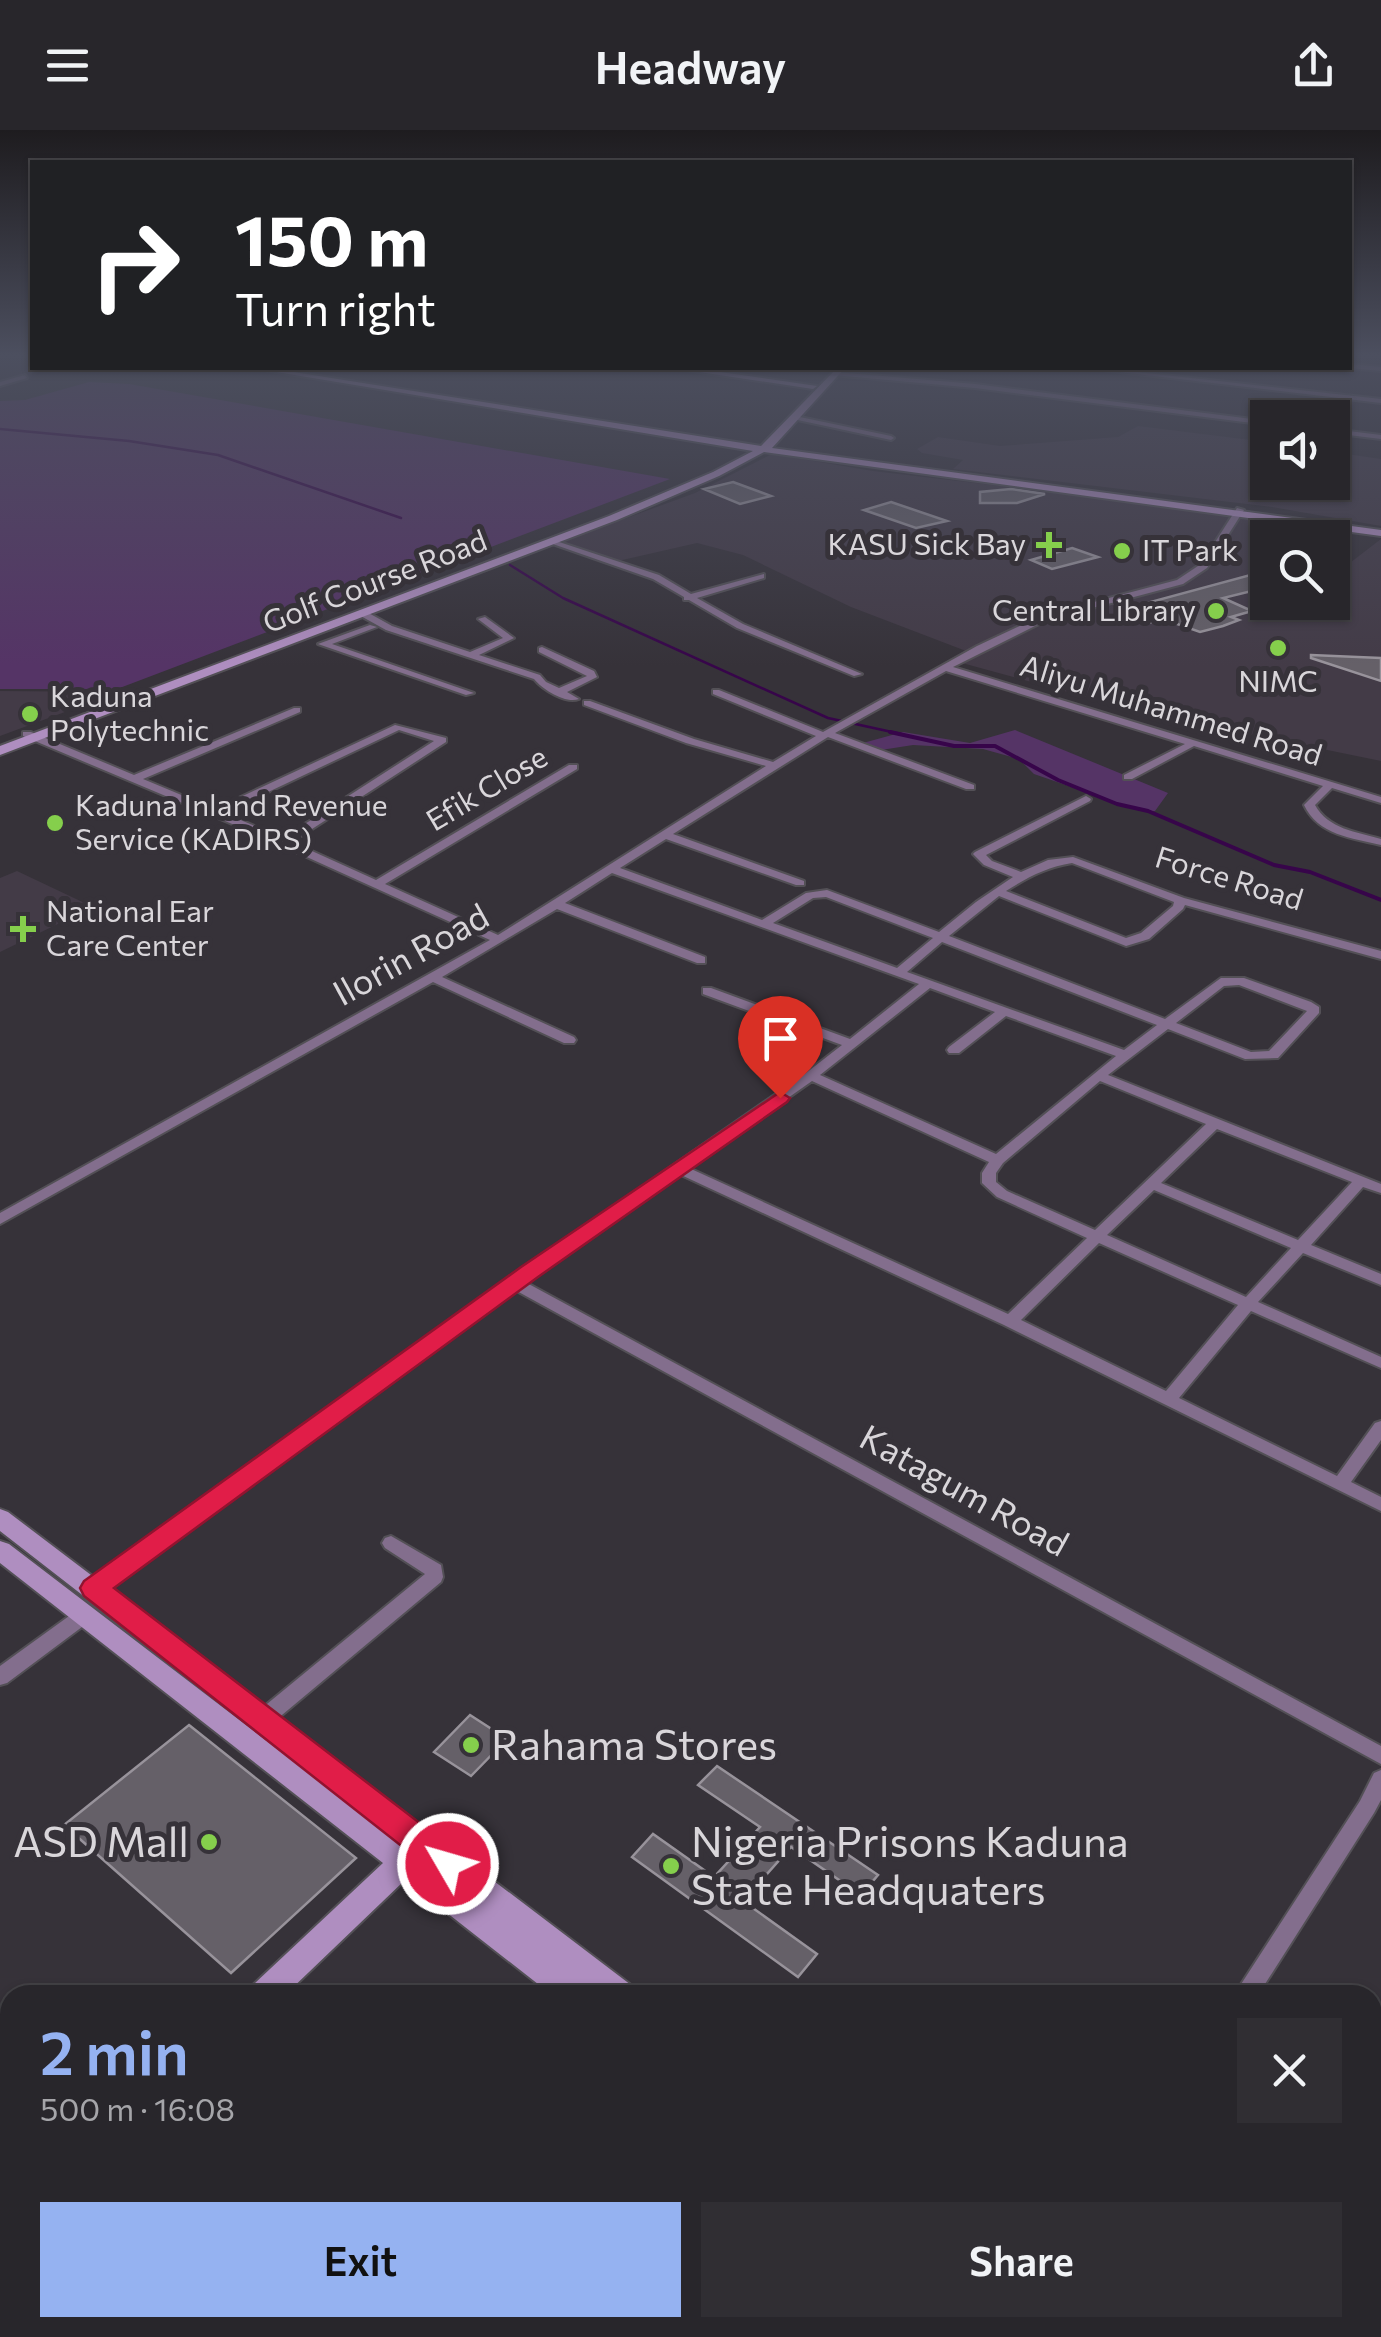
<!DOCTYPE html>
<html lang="en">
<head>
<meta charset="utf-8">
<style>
	body { margin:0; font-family:Commissioner,sans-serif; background:#302e33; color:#f1f3f6; height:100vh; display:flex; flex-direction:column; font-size:38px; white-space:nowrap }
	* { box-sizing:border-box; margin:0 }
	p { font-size:32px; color:#a5a5a9 }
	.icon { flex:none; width:55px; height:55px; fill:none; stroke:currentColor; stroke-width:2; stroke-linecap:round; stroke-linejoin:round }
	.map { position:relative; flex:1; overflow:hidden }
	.drawer { position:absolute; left:0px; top:1855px; width:1382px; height:352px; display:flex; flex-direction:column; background:#28262b; border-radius:30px 30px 0 0; box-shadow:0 2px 8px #0004,0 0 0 2px #444347 }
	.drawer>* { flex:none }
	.top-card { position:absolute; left:30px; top:30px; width:1322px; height:210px; border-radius:0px; box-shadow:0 2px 8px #0004,0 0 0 2px #444347; background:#202124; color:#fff; overflow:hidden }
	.tools { position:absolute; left:1250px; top:270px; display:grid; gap:20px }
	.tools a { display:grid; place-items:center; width:100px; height:100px; border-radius:0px; background:#28262b; box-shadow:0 2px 8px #0004,0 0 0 2px #444347; font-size:50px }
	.pin { position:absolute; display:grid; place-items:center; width:85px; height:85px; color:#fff; margin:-102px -42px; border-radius:50% 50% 50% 0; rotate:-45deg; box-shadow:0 0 10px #0007 }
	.pin .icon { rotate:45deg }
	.me { position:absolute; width:110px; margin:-55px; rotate:308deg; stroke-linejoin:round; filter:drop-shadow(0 0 8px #0008) }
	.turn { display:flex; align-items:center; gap:35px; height:210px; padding:0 40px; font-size:45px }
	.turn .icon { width:130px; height:130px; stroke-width:2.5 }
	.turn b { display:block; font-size:70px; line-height:85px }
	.round { display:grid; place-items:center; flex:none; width:105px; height:105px; border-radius:0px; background:#302e33 }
	.summary { display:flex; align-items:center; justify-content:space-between; height:170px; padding:0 40px }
	h1 { font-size:60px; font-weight:600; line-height:75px; color:#95b2f1 }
	.primary-button { display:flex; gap:20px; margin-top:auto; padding:20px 40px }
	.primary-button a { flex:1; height:115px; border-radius:0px; background:#95b2f1; color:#111; font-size:40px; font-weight:600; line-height:115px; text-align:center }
	.primary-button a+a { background:#302e33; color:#f1f3f6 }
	header { display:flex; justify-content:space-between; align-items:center; height:130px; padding:0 40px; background:#28262b; font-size:45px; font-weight:600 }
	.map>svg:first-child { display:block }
</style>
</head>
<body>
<header><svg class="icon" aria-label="menu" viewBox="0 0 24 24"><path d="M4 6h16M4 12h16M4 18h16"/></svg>Headway<svg class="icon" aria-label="share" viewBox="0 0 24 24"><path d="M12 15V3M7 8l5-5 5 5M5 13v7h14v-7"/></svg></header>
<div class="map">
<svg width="1381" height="2207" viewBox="0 0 1381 2207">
	<rect width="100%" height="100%" fill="#363239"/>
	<path fill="#433b47" d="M1138 296 1267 312 1268 352H1332L1333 322 1381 329V396L1272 377 953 339 963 330 922 323 917 319 938 307 1000 316 1118 307Z
		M772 324 873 341 1282 389 1259 427 1267 429 1268 472H1332L1333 438 1342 439 1381 409V631L1141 582 951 530 966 521 851 477 743 425 697 413 618 431 561 412 695 363Z
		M0 561 119 562 0 606Z
		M17 741 93 777 0 822V748Z"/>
	<path fill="#553466" d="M89 252 129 254 670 349 117 559H0V271L25 270Z
		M1015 600 1168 663 1155 681H1141L1034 644 1019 629 983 619 913 615 881 620 863 613 903 602 970 613Z"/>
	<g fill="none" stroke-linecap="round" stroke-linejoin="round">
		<path stroke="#37054a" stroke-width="2.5" d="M0 299 129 311 218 325 401 388
			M468 418 483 424
			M510 435 563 468 828 588 901 604"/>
		<path stroke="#37054a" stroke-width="4" d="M890 602 954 616H995L1058 650 1117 674 1148 681 1274 735 1310 742 1381 770"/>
	</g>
	<path fill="#656068" stroke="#98939b" stroke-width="2.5" d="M733 352 771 366 740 374 704 359Z
		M1011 359 1045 364 1017 373H980V362Z
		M891 372 947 391 916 398 864 380Z
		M1072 418 1098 427 1052 439 1031 430Z
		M1254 444 1268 449V457L1223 468 1252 481 1231 487 1239 490 1223 496 1200 502 1163 489 1145 494 1124 485 1151 478 1143 474Z
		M1311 525 1381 528V551L1311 528Z
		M470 1585 507 1609 471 1646 434 1622Z
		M189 1595 356 1728 231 1843 64 1695Z
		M717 1636 878 1745 861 1765 791 1717 743 1771 817 1824 798 1847 632 1727 653 1704 714 1747 760 1697 698 1655Z"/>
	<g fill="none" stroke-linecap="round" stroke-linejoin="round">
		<defs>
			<path id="street" d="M1350 234 1381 237V241L1349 238Z
				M1086 238H1101L1381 269V273Z
				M835 242 975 254 1268 291V295L975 258 833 245Z
				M25 245 27 248 0 256V252Z
				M795 286 891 306 894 308 891 310 793 289Z
				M1332 299 1381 305V309L1332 303Z
				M1237 378 1244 380 1207 438 1183 454 1047 490 953 537 1381 667V673L1332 658 1315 675C1328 699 1357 702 1381 709V715C1352 708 1318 705 1304 675L1323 656 1194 616 1132 649H1124V645L1185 614 946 541 835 603 974 655V659H966L828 607 673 704 804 751V755H796L666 709 620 738 762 790 806 763 827 760 939 802 976 772 1013 747 984 735 973 724 975 722 1086 666 1091 669 1090 671 986 725 992 731 1021 742 1048 730 1073 727 1184 768 1381 821V829L1185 775 1183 779 1149 809 1126 816 999 766 949 806 1165 889 1221 848H1244L1311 872 1319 877V883L1278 928 1245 929 1168 899 1108 945 1381 1054V1063L1363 1057 1311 1115 1381 1144V1155L1303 1123 1258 1172 1381 1227V1238L1251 1181 1179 1268 1337 1346 1375 1293 1381 1291V1310L1351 1352 1381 1367V1381L1004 1195 679 1044 525 1152 1381 1616V1634L515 1160 101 1463 94 1465 87 1463 85 1458 87 1453 524 1139 806 943 842 915 703 864V858H711L850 909 919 854 612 743 565 773 705 827V833H697L557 779 442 847 574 907 576 910 574 913H564L433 852 0 1094V1083L490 810 256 704 23 606V602H31L134 645 294 578H300V582L143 649 215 679 395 595 446 608V612L292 712 376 750 569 635H577V639L385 754 498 805 766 636 686 613 584 575V571H590L694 609 773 632 816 606 713 564V560H719L823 602 977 516 1041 486 1177 450 1201 434ZM399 600 434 611 283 708 224 683ZM1072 733 1174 772 1173 776 1141 803 1126 808 1006 761C1028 747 1047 737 1072 733ZM826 767 933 808 897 838 773 793 813 768ZM942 812 1157 895 1124 920 907 842ZM1239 855 1307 881 1269 921 1251 922 1176 893 1224 856ZM930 858 995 882 949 917 947 920 949 923H959L1006 886 1116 926 996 1024 820 945ZM812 951 989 1032 982 1043V1053L997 1067 1087 1108 1008 1184 689 1038ZM1100 951 1206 994 1095 1100 1007 1061 996 1052V1043L1003 1033ZM1217 999 1352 1052 1298 1110 1161 1053ZM1154 1060 1291 1118 1246 1167 1107 1105ZM1099 1113 1238 1175 1166 1261 1021 1190Z
				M550 409 659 445 691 464 764 444V448L697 468 743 494 862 544 854 546 737 498 689 470H684V467L653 449 550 413Z
				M359 481H365L392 496 470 522 503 508 478 489 485 487 514 508 479 525 540 545 546 552 559 558 587 546 539 522V518L542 517 594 541 597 547 567 562 579 569C566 574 543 560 534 549L386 500 359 485Z
				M370 495 377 497 332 514 474 563 466 565 318 514Z
				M391 1406 441 1435 443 1447 441 1452 270 1595 263 1597 256 1595 253 1589 256 1583 425 1444 385 1418 382 1413 385 1408Z
				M83 1479 90 1481 92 1486 90 1491 7 1553 0 1555V1536L76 1481Z
				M1381 1640V1670L1374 1683 1258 1865H1234L1360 1671 1374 1643Z
				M613 2198H642L638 2207H609Z"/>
			<path id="secondary" d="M252 238H268L761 316 837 238H845L772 318 1381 400V406L764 322 719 346 617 390 0 625V616L609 386 713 342 753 321Z
				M673 238H692L817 256 813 259Z
				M0 1379 8 1382 631 1855 635 1865H596L587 1858 590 1865H552L405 1750 285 1865H249L253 1855 383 1733 0 1433V1411L9 1414 463 1761 0 1401Z
				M10 2090V2130L0 2134V2094Z
				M989 2198H1032L1035 2207H992Z
				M1042 2198H1085L1088 2207H1045Z"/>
		</defs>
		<use href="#street" stroke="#535056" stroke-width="4"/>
		<use href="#secondary" stroke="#535056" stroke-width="4"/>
		<use href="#street" fill="#836e8d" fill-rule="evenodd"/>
		<use href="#secondary" fill="#af8ec0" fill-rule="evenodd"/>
	</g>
	<linearGradient id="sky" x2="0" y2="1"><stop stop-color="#1e1c1f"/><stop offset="0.42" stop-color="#4c4f5f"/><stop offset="1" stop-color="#4c4f5f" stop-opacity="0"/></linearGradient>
	<rect width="1381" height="536" fill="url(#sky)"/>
	<path fill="#e11d48" stroke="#92132f" stroke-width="2.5" d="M780 962 790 968 787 972 538 1147 114 1458 460 1724 465 1734 460 1744 448 1749 437 1744 84 1466 80 1458 84 1451 521 1137Z"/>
	<g fill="#85cf4c" stroke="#363239" stroke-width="4">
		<path d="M1044 400h10v10h10v10h-10v10h-10v-10h-10v-10h10z"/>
		<circle cx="1122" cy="421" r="10"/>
		<circle cx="1216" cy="481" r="10"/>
		<circle cx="1278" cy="518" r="10"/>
		<circle cx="30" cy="584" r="10"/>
		<circle cx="55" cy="693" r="10"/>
		<path d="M18 784h10v10h10v10h-10v10h-10v-10h-10v-10h10z"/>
		<circle cx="471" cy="1615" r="10"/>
		<circle cx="209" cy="1712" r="10"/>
		<circle cx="671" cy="1736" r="10"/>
	</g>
	<g text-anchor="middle" stroke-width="10" stroke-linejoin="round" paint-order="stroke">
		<g font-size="30" fill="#d9d6da" stroke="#363239" text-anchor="start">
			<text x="1026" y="425" text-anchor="end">KASU Sick Bay</text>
			<text x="1142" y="431">IT Park</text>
			<text x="1196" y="491" text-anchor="end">Central Library</text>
			<text x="1278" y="562" text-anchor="middle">NIMC</text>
			<text x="50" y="577">Kaduna<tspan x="50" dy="34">Polytechnic</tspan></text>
			<text x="75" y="686">Kaduna Inland Revenue<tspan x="75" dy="34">Service (KADIRS)</tspan></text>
			<text x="46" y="792">National Ear<tspan x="46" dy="34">Care Center</tspan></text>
		</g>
		<g font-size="30" fill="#d9d6da" stroke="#363239">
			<text transform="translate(375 452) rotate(-21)" y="10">Golf Course Road</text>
			<text transform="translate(1171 581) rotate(17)" y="10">Aliyu Muhammed Road</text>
			<text transform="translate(487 659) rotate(-31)" y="10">Efik Close</text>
			<text transform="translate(1229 749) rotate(17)" y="10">Force Road</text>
		</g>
		<g font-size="35" fill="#d9d6da" stroke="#363239">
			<text transform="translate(411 825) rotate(-29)" y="12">Ilorin Road</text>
			<text transform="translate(964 1361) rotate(29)" y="12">Katagum Road</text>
		</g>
		<g font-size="42" fill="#d9d6da" stroke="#363239" text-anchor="start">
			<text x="491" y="1630">Rahama Stores</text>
			<text x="189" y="1727" text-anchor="end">ASD Mall</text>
			<text x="691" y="1727">Nigeria Prisons Kaduna<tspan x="691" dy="48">State Headquaters</tspan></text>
		</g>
	</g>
</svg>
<div class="tools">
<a><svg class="icon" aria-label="sound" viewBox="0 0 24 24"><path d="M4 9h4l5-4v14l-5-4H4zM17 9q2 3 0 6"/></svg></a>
<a><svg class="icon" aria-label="search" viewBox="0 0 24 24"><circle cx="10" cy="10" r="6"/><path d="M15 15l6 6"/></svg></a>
</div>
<div class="pin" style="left:780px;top:968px;background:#d93025"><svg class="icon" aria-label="arrive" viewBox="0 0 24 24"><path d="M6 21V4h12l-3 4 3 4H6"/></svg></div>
<svg class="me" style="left:448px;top:1734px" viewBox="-20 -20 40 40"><circle r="17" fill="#e11d48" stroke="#fff" stroke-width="3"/><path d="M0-11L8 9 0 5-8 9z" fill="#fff"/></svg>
<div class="top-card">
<div class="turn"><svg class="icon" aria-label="right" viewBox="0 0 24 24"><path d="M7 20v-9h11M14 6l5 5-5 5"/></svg><div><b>150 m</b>Turn right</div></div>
</div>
<section class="drawer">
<div class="summary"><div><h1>2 min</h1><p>500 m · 16:08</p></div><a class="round"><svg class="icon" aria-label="close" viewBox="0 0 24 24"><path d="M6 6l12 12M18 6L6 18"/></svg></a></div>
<div class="primary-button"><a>Exit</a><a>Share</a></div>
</section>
</div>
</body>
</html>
